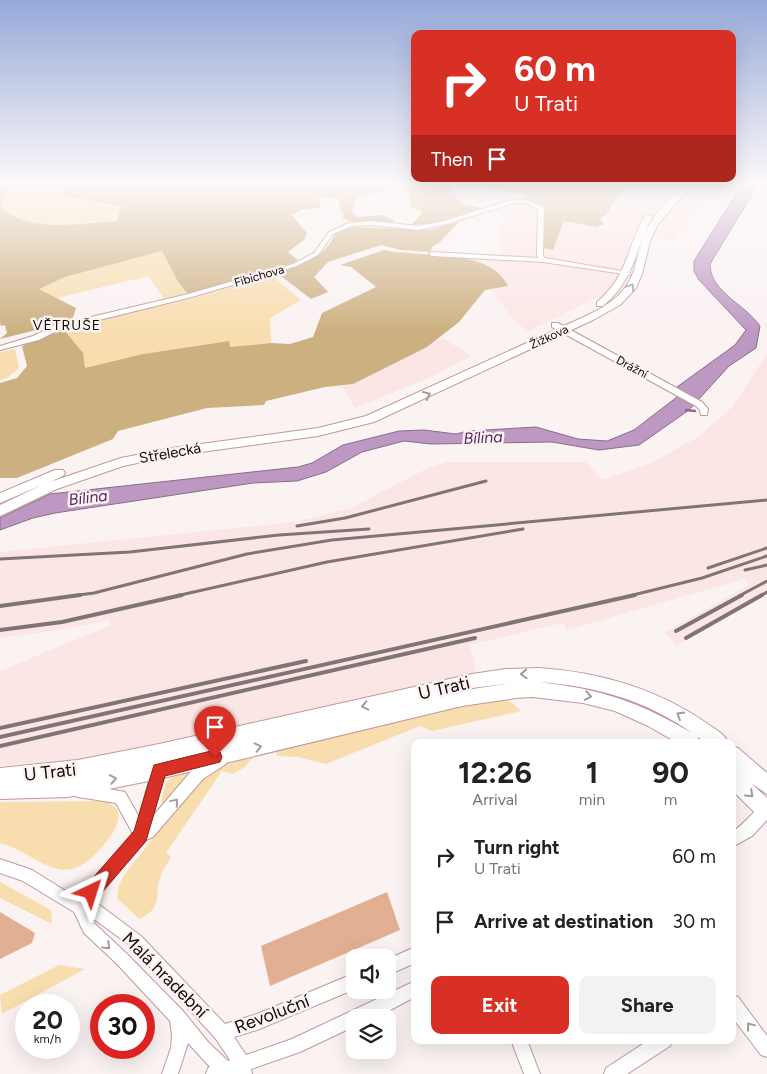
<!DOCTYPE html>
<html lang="en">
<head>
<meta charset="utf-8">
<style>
	body { margin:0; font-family:Figtree,sans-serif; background:#f2f2f2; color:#222; height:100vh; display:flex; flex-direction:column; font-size:19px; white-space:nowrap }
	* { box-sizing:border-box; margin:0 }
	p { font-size:16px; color:#767676 }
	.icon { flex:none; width:28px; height:28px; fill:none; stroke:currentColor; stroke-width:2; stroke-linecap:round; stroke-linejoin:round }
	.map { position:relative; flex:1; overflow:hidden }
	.details { position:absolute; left:411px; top:739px; width:325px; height:305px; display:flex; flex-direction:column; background:#fff; border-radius:10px; box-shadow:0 5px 20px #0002 }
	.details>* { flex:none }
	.top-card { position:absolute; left:411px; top:30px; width:325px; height:152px; border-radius:10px; box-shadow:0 5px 20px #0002; background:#d93025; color:#fff; overflow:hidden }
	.fabs { position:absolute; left:346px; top:949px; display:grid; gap:10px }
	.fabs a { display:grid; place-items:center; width:50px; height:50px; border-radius:10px; background:#fff; box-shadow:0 5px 20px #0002; font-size:25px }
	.speed { position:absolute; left:15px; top:994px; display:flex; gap:10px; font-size:25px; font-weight:700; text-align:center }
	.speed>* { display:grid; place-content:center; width:65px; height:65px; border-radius:50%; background:#fff; box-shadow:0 5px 20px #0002; line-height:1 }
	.speed small { font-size:12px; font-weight:400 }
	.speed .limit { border:8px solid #d22; background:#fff; color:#111 }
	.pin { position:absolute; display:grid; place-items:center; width:42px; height:42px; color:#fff; margin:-51px -21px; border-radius:50% 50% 50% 0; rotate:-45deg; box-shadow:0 0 5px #0007 }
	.pin .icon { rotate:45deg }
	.me { position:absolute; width:55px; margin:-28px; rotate:41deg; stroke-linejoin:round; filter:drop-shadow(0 0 4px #0008) }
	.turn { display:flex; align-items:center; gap:18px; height:105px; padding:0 20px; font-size:22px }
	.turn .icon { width:65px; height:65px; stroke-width:2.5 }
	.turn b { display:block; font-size:35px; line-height:42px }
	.then { display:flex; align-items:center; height:48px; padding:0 20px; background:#0003; gap:10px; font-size:19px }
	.eta { display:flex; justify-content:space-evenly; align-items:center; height:85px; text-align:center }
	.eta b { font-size:30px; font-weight:700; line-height:35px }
	.action { display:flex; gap:10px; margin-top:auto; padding:10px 20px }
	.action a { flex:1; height:58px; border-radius:10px; background:#d93025; color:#fff; font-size:20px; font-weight:700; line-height:58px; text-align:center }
	.action a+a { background:#f2f2f2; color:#222 }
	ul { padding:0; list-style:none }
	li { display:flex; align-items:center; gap:15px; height:65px; padding:0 20px }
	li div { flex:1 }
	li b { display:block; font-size:19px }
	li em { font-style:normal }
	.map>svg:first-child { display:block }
</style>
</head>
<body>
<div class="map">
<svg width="767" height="1074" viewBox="0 0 767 1074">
	<rect width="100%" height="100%" fill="#fbf2f2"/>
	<path fill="#fbe6e5" d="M617 183H720L672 240 632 233 620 278 606 293 528 331 515 322 491 289 508 286 469 257 503 259 498 234 506 210 536 213V247L553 250 564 221 620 232 623 227 607 214 623 188 616 186Z
		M443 338 471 356 431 377 355 408 342 386 353 384Z
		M767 354V595L677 645 664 633 749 585 744 579 567 630 563 623 469 645 475 661V673L96 758 0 766V671L111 625 109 620 61 630 0 638V552L296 522 351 508 426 469 447 462H586L602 480 649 464 698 437 732 407Z"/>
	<path fill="#f8ddae" d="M9 183H63L62 191 108 205 122 206 118 221C83 224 28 234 1 207Z
		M162 251 178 282 188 294 165 300 148 276 57 298 38 289 65 277Z
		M271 275 301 300 270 318 271 343 229 347 228 341 143 354 84 369 64 330 78 324 191 299Z
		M15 349 19 368 7 378 0 380V352Z
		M497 698 510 701 521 711 432 731 420 726 326 764 298 757 277 756 276 750Z
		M255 755 245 767 232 774 222 771 166 853 171 857C168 863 163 869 161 875 153 896 165 907 139 919L117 898 119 885 124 875 203 775 226 762Z
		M186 772 187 776 163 804 161 803C166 782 164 777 186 772Z
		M102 801 109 803 118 810C120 826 112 835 102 847 62 894 44 856 0 843V802Z
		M0 882 51 910 52 924 0 898Z
		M59 965 85 969 2 1014 0 995Z"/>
	<path fill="#ccb080" d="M0 183H9L1 207C28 234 83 223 117 221L121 206 66 197 62 191 63 183H384L385 191 356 197 352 211 358 217 382 215 395 221C382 227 353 225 342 217L344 215 341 211 338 198 319 197 320 208 303 209 292 215 307 233 304 240 288 252 298 260 292 263 188 294 178 282 162 251 65 277 39 289 76 308 72 321 0 339 7 333 5 325 1 326 0 322Z
		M410 183H453L449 187 461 203 481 208 437 223 411 225 423 212 409 206Z
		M469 183H617L616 186 623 188 607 214 600 219 604 224 597 227 564 221 553 250 544 248V206L531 201 521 193 488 190Z
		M459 222 439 243 433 246 430 252 401 250 381 245 328 262 314 277 328 292 311 299 277 273C301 265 324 259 335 234L351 227 429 230Z
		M384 250C420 258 489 247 508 286L485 290 459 322 427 347 353 384 325 387 266 401 264 405 207 408 118 431 113 439 17 478H0V383L17 378 27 366 22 346 64 330 83 353 85 368 143 354 229 341 230 347 271 343 290 344 313 337 322 313 376 287 351 267 340 265Z"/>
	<path fill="#bc98c2" stroke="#8a6d8a" d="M743 183H759L710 264C710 292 745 304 760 326L756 348 729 366 689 410 639 445 599 450 552 442 431 444 404 441 362 452 326 472 297 481 253 483 55 513 33 518 0 530V518L50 494 298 467 312 463 343 445 399 431 424 430 456 434 468 431 536 427 578 439 607 441 634 430 677 397V387L735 345 746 330 699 280 694 271V261Z"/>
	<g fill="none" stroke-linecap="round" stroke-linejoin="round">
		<path stroke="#8a6d8a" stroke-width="2.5" d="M686 410 695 411"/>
	</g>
	<path fill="#e2af92" d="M387 892 400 930 270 986 261 946Z
		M0 912 35 933 32 943 0 959Z"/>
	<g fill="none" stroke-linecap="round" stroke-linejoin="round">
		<defs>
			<path id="street" d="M525 199 544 208 543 256 545 258 628 272 631 274 630 275 543 262 432 256 429 254 432 252 538 258 537 256 538 209 524 203 511 204 447 224 418 230 371 225 352 226 333 234 318 255 297 266 192 297 59 330 39 340 0 350V346L33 336 53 326 188 294 293 264 314 253 329 232 349 223 371 221 418 226 444 221 508 201Z
				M552 323H558L702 402 708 409 707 415H701L700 410 696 406 552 327Z
				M221 754 226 756 227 760 226 764 203 779 153 837 146 840 94 901 141 936 225 1024 257 1014 355 973V989L257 1030 234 1037 246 1055 292 1039 415 981V997L375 1018H355V1026L300 1052 251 1069 252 1074H206L208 1068 210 1067 188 1043 178 1074H162L171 1048 172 1035 170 1021 117 964 84 933 74 912 23 881 0 873V859L32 870 77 898 133 834 116 803 78 797 73 795 71 790 73 785 78 783 125 792 139 817 153 766 154 761 159 760 164 761 165 766 153 816 193 769ZM91 917 131 946 216 1039 230 1060 228 1061 208 1042 183 1011 127 954 94 923Z
				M767 803V820L752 836 732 847V832C745 824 755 808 767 803Z
				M415 947V963L388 975V959Z
				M732 995 738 997 767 1036V1057L761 1055 732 1017Z
				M511 1040H527L540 1074H524Z
				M649 1040H672L670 1046 627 1074H604L606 1068Z"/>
			<path id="secondary" d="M686 183H694L658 224 650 241 642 274 636 288 620 305 593 320 374 422 318 436 172 456 123 466 57 489 0 516V505L42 485 0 503V493L55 470H63L65 473 63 476 50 482 121 458 172 448 318 428 366 416 586 316C609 305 629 292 635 266 638 255 640 244 645 233 654 213 670 197 686 183Z
				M646 214 653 216C634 251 636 278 603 306H597V302C630 274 625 248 646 214Z
				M539 668C599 672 655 688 705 722 713 728 724 733 728 742H705L698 737 699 742H676L648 726 615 711 583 703 533 697 516 698 462 706 159 779 68 797 0 799V768L78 760 159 744 472 674 506 669ZM539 682C595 686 646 700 692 733 639 702 601 689 539 682ZM511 683 466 690 472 688Z
				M732 746 738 748 767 773V794L751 783 767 798V820L760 818 732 790V768L737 770 732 766Z"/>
		</defs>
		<use href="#street" stroke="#c19998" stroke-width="2"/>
		<use href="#secondary" stroke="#c19998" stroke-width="2"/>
		<use href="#street" fill="#fff" fill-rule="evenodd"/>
		<use href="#secondary" fill="#fff" fill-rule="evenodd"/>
		<path stroke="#807574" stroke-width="3" d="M297 526 345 518 486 481
			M0 559 130 552 279 535 369 529
			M708 568 767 548
			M745 570 767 565
			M71 596 94 593 247 554 332 540 767 500
			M176 596 327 562 523 529
			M629 596 702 578 767 556
			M739 596 767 581
			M760 596 767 592"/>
		<path stroke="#807574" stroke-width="4" d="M0 606 80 595
			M0 630 62 622 182 595
			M676 631 742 595
			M686 638 762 595
			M0 728 306 661
			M0 737 635 595
			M0 746 475 638"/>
	</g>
	<defs><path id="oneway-chevron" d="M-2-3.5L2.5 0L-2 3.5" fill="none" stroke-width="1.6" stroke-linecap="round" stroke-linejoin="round" transform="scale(1.25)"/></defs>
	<g stroke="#a29d9c">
		<use href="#oneway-chevron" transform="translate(631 287) rotate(-56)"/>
		<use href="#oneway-chevron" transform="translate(427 395) rotate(-25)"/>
		<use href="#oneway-chevron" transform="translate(524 674) rotate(178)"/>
		<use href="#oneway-chevron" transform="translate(588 696) rotate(11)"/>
		<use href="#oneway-chevron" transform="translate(365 706) rotate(167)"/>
		<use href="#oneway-chevron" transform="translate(680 715) rotate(-149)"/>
		<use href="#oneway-chevron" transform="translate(258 747) rotate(-13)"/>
		<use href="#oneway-chevron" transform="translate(113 779) rotate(-11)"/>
		<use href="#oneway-chevron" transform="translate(750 794) rotate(44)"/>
		<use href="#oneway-chevron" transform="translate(175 802) rotate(-50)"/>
		<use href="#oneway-chevron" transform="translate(107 946) rotate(43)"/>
		<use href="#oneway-chevron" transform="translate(750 1026) rotate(-127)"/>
	</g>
	<linearGradient id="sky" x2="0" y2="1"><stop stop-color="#96a9d9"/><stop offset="0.55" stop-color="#fdf9f9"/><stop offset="1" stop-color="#fdf9f9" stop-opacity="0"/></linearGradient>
	<rect width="767" height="333" fill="url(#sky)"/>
	<path fill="#d93025" stroke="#8d1f18" d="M215 750 220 752 222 757 220 762 165 776 146 841 97 898 91 901 85 898 83 892 85 887 134 831 154 765Z"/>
	<g text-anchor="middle" stroke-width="5" stroke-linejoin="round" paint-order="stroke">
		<g font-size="12" fill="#160908" stroke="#fbf2f2">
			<text transform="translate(259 276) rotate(-16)" y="4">Fibichova</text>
			<text transform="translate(549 337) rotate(-25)" y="4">Žižkova</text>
			<text transform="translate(632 367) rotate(28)" y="4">Drážní</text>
		</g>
		<g font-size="14" letter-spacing="1" fill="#160908" stroke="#fbf2f2">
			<text x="67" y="330">VĚTRUŠE</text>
		</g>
		<g font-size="15" fill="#160908" stroke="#fbf2f2">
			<text transform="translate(170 453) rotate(-10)" y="5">Střelecká</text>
		</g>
		<g font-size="16" font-style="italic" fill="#55285d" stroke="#fbf2f2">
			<text transform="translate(483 437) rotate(-3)" y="6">Bílina</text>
			<text transform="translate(88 497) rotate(-7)" y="6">Bílina</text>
		</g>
		<g font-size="18" fill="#160908" stroke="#fbf2f2">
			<text transform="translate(444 688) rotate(-13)" y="6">U Trati</text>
			<text transform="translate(50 772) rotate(-6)" y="6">U Trati</text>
			<text transform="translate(165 975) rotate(45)" y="6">Malá hradební</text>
			<text transform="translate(272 1014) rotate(-21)" y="6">Revoluční</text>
		</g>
	</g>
</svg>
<div class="fabs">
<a><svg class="icon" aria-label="sound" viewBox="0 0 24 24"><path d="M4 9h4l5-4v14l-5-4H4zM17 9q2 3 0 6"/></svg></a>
<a><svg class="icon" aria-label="layers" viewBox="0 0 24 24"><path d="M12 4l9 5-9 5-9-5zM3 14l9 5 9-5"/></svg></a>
</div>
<div class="speed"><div>20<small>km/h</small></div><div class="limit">30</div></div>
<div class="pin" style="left:215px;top:757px;background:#d93025"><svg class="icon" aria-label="arrive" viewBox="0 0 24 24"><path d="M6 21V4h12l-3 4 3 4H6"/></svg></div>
<svg class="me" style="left:91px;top:892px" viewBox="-20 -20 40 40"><path d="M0-17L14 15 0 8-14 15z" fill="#d93025" stroke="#fff" stroke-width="4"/></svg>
<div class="top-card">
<div class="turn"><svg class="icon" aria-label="right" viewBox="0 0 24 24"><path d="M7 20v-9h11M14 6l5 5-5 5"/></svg><div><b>60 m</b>U Trati</div></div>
<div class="then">Then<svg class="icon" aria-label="arrive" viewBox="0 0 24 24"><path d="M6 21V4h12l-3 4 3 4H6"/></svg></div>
</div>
<section class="details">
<div class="eta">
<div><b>12:26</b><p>Arrival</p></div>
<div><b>1</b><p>min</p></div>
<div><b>90</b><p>m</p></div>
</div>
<ul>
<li><svg class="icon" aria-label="right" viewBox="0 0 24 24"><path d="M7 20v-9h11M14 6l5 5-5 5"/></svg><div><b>Turn right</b><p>U Trati</p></div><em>60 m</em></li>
<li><svg class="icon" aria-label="arrive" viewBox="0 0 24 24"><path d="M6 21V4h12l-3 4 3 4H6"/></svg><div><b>Arrive at destination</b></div><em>30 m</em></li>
</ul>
<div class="action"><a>Exit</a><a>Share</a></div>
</section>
</div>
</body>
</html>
